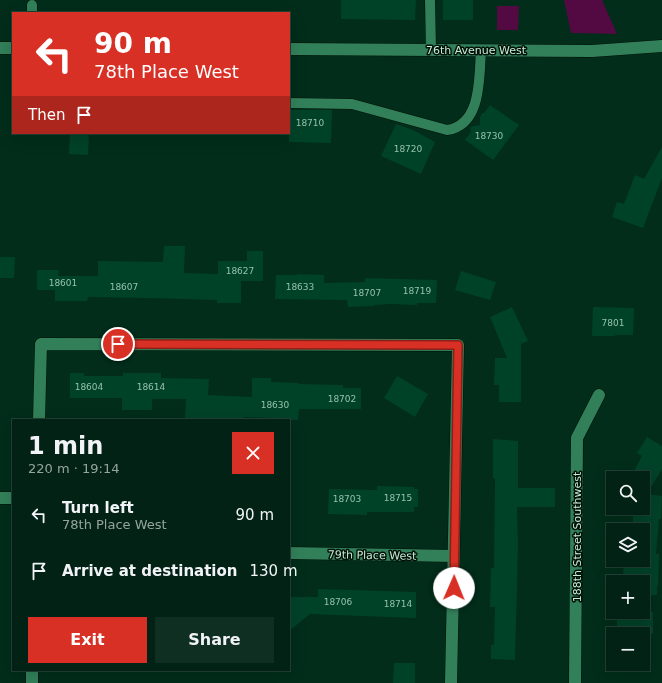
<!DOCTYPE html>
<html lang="en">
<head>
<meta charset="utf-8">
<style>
	body { margin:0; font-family:"DejaVu Sans",sans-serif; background:#0f2f22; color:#f1f3f6; height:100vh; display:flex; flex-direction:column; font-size:15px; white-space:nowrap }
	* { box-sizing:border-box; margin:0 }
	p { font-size:13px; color:#96a4a0 }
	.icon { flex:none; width:22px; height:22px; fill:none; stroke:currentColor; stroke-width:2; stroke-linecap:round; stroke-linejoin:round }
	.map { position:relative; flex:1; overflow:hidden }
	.sheet { position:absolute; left:12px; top:419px; width:278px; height:252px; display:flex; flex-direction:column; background:#012214; border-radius:0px; box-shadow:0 4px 16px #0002,0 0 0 1px #233f34 }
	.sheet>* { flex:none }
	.banner { position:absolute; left:12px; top:12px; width:278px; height:122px; border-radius:0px; box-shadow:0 4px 16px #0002,0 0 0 1px #233f34; background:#d93025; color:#fff; overflow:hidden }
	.fabs { position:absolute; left:606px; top:471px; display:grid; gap:8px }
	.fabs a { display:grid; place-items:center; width:44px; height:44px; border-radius:0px; background:#012214; box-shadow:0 4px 16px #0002,0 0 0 1px #233f34; font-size:20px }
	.pin { position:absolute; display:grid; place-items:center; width:34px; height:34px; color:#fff; margin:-17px; border:2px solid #fff; border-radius:50%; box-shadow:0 1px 4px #0007 }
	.me { position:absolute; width:44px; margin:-22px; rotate:1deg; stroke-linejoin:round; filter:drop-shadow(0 0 3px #0008) }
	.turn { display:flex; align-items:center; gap:14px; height:84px; padding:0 16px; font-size:18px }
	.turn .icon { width:52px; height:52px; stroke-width:2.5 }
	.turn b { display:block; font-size:28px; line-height:34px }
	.then { display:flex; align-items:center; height:38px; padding:0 16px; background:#0003; gap:8px; font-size:15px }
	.round { display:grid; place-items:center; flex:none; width:42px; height:42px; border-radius:0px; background:#0f2f22 }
	.head { display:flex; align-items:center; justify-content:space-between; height:68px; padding:0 16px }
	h1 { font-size:24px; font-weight:700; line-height:30px }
	.cta { display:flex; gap:8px; margin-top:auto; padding:8px 16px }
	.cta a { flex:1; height:46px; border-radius:0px; background:#d93025; color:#fff; font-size:16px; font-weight:700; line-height:46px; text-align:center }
	.cta a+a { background:#0f2f22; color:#f1f3f6 }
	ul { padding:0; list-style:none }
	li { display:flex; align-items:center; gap:12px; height:56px; padding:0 16px }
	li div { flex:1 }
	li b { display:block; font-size:15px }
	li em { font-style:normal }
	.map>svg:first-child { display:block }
</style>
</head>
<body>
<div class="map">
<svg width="662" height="683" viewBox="0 0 662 683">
	<rect width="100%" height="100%" fill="#012d1a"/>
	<path fill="#530a42" d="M564 0H602L617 34 571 33Z
		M497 6H519L518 30H497Z"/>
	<path fill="#004228" d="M341 0H416L415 20 341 19Z
		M443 0H473V20H443Z
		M490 105 519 125 493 160 465 140 471 132 470 127 480 125V117L482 113H484Z
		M289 110H332L331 143 289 142Z
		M396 124 413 130 435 142 421 174 381 156Z
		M70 133H89L88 155 69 154Z
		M662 147V178L643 228 612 217 617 202 624 204 635 175 644 179Z
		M164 246H185L184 273 218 274V261H247V251H263V281H241V303H217V300L148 298 88 297 87 301H55V290H37V270H59L58 276H98V261L163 262Z
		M0 257H15L14 278H0Z
		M461 271 496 282 490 300 455 290Z
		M297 274 324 275V283L365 282V278L437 280 436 303H417V305L391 304 374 305V306L348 307 347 300 275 299 276 275H297Z
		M512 307 528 341 521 344V402H499V385H494L495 358H507L490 317Z
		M593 307 634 308 633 335H615V336H592Z
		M70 373H84V376H123V373H161V378L209 379 208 395 252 397V378H271V382L299 383V384L343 385V388H361V409H299L298 420H272V418L244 417V420H187V418H185L186 399H152V410H122V398H70Z
		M397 376 428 394 415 417 384 398Z
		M647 437 662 446V469L647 494 662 496 661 519H659L656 554H659L658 586H657V595H643V582H631V574H623L624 560H643V530H632L634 508H643V478H641L633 473 642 456 637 453Z
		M493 439 518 441V488H555V507H517L518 544 515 660 491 659V645H494L495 607H490L491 568H494L495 479 493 478Z
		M377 486 414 487V489H418V507H414V512H367V515L328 514 329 489 377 490Z
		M318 589 416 592V618L310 614 289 631V597H318Z
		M617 612H653V634H617Z
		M394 663H415V683H393Z"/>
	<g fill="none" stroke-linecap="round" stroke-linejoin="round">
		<defs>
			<path id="service" d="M430 0 431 50
				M32 13V5
				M289 103 352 104 447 130C482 125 479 77 481 50"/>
			<path id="minor" d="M39 420 41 344 458 345 451 683
				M0 498H13
				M289 553 454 556
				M32 683V670"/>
			<path id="tertiary" d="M0 48H13
				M289 49 592 51 662 46
				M575 683 577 438 599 395"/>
		</defs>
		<use href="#service" stroke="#001208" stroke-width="11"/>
		<use href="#minor" stroke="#001208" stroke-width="13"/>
		<use href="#tertiary" stroke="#001208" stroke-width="13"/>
		<use href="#service" stroke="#32805a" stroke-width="10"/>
		<use href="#minor" stroke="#32805a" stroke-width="12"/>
		<use href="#tertiary" stroke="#32805a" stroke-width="12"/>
	</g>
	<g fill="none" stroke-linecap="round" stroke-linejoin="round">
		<defs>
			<path id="route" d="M118 344 458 345 454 588"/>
		</defs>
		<use href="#route" stroke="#8d1f18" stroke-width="10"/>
		<use href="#route" stroke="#d93025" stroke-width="7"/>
	</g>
	<g text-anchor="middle" stroke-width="3" stroke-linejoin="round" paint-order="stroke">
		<g font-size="9" fill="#95c2aa">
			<text x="310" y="126">18710</text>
			<text x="489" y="139">18730</text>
			<text x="408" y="152">18720</text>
			<text x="240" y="274">18627</text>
			<text x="63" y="286">18601</text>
			<text x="124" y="290">18607</text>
			<text x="300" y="290">18633</text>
			<text x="417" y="294">18719</text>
			<text x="367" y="296">18707</text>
			<text x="613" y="326">7801</text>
			<text x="89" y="390">18604</text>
			<text x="151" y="390">18614</text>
			<text x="342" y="402">18702</text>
			<text x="275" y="408">18630</text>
			<text x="398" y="501">18715</text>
			<text x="347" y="502">18703</text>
			<text x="338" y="605">18706</text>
			<text x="398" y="607">18714</text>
		</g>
		<g font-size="11" fill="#c7ecd6" stroke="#001208">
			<text x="476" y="54">76th Avenue West</text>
			<text transform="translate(577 537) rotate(-90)" y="4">188th Street Southwest</text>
			<text transform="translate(372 555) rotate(1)" y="4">79th Place West</text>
		</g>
	</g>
</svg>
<div class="fabs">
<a><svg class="icon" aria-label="search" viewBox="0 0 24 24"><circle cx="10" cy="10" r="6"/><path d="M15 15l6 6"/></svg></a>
<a><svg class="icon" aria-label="layers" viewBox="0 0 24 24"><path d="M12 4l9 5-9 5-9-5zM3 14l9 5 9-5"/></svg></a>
<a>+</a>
<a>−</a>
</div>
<div class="pin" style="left:118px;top:344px;background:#d93025"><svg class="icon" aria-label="arrive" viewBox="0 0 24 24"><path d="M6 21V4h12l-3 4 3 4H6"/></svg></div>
<svg class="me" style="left:454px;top:588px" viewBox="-20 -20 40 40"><circle r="19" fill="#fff"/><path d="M0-13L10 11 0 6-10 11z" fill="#d93025"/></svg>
<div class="banner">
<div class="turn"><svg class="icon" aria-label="left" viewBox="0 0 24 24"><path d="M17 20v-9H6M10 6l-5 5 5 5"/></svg><div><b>90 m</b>78th Place West</div></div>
<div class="then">Then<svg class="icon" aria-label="arrive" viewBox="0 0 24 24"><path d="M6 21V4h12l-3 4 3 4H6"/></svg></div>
</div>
<section class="sheet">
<div class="head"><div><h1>1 min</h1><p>220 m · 19:14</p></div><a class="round" style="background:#d93025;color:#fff"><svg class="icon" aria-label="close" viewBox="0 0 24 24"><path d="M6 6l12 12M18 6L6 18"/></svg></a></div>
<ul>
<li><svg class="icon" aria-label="left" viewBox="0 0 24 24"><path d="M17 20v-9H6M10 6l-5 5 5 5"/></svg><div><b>Turn left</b><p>78th Place West</p></div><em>90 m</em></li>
<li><svg class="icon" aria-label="arrive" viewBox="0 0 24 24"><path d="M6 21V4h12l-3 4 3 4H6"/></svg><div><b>Arrive at destination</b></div><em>130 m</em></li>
</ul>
<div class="cta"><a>Exit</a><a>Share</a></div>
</section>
</div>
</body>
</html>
